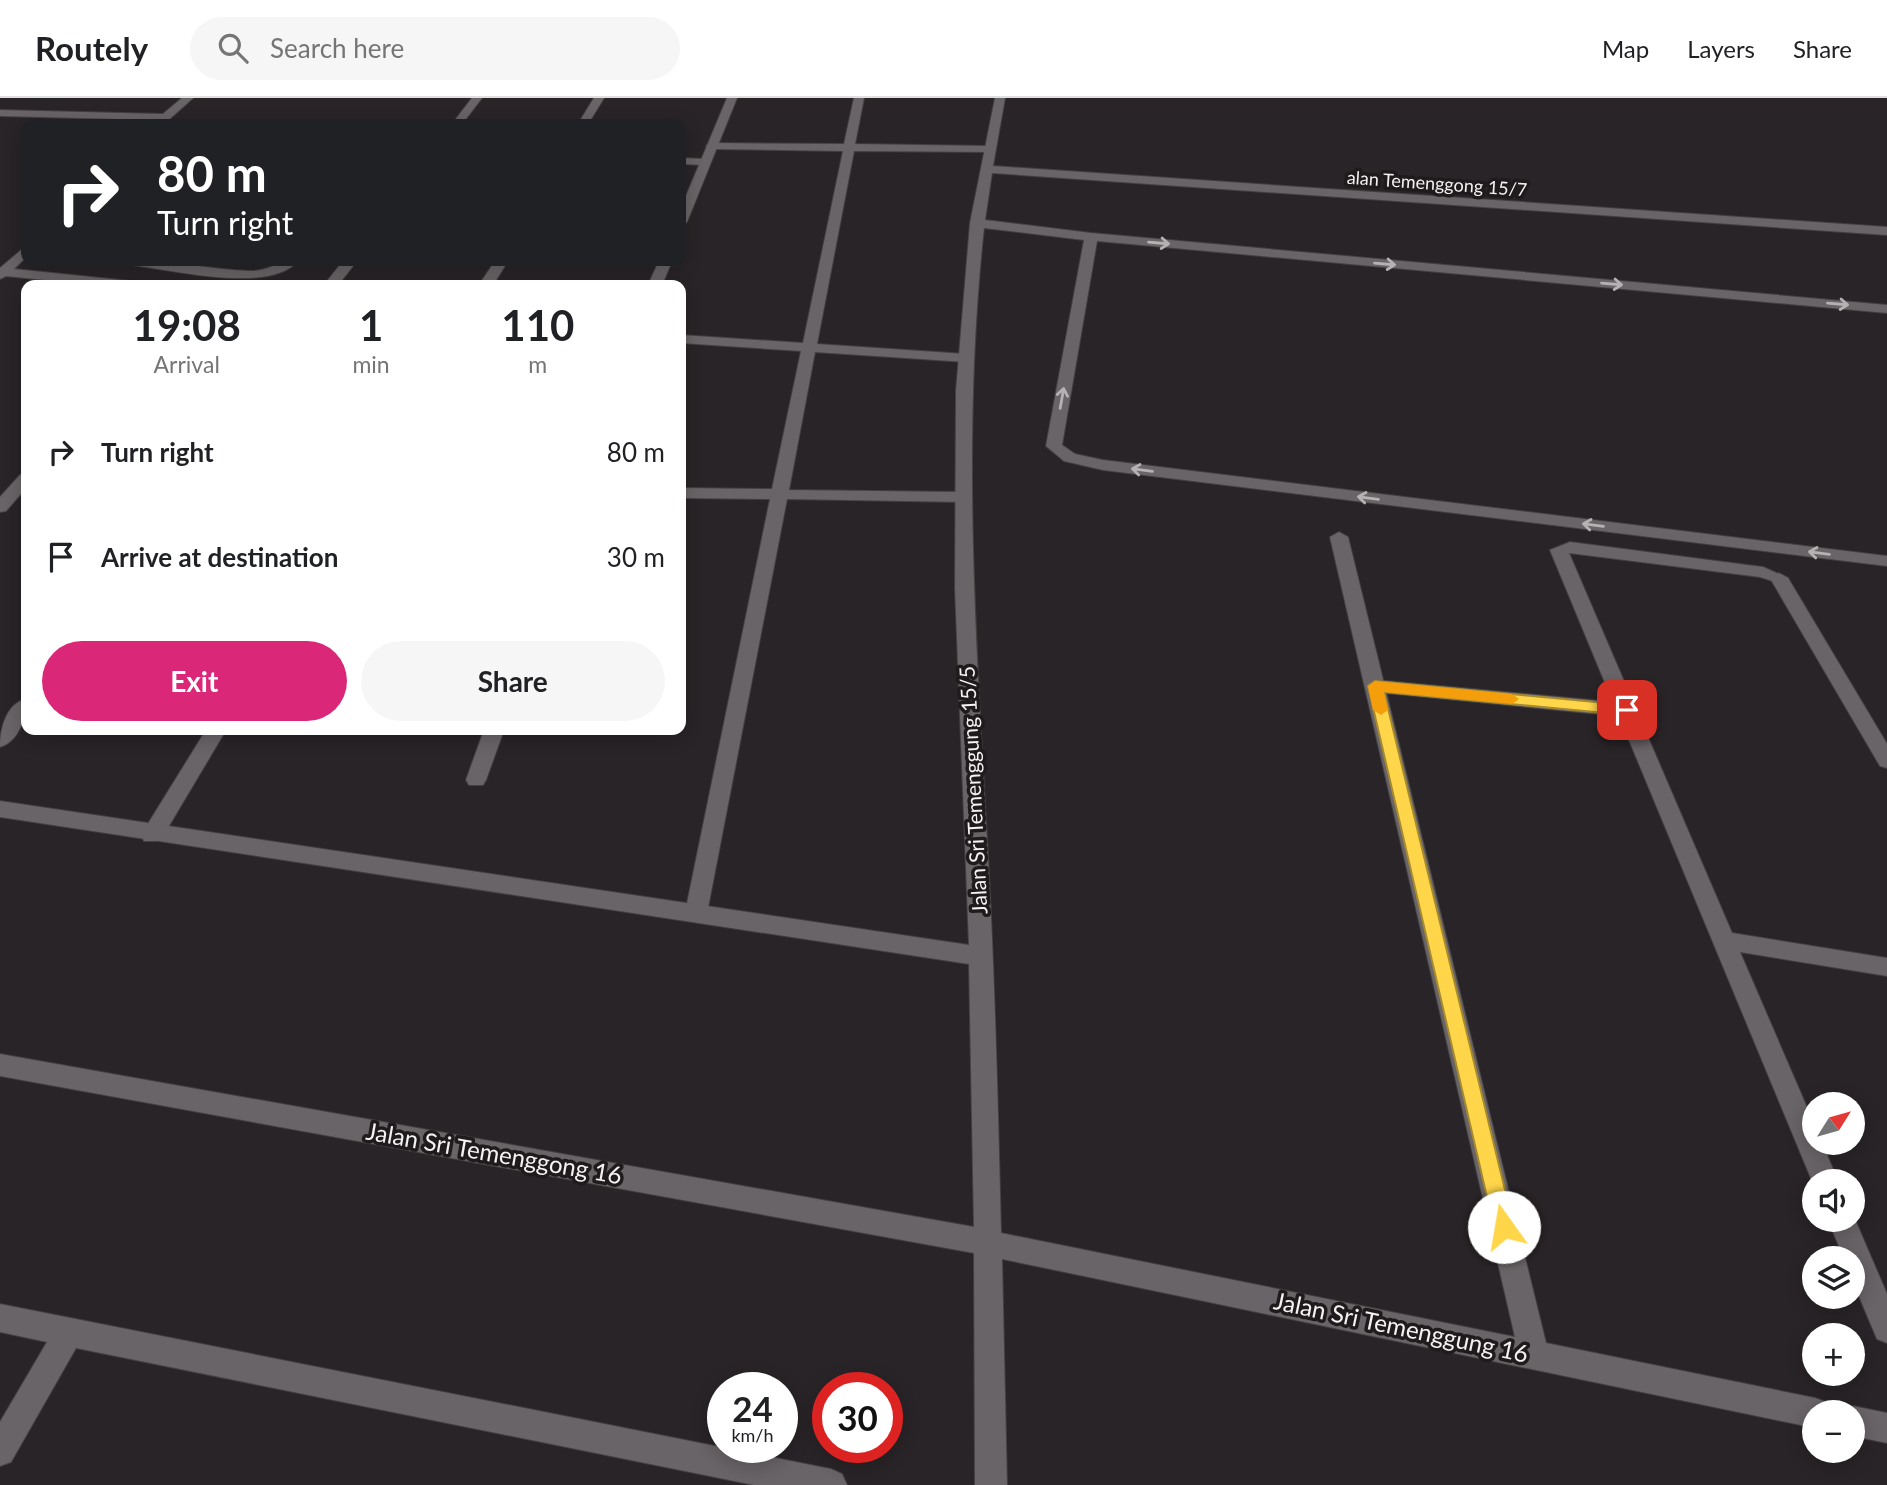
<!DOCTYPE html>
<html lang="en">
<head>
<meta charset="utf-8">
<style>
	body { margin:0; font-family:Lato,sans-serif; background:#f6f6f6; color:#202124; height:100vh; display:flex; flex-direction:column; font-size:26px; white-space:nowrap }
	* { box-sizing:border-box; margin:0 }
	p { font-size:23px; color:#757577 }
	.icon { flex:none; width:38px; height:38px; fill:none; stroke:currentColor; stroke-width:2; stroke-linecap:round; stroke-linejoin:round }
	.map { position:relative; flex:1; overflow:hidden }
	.drawer { position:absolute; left:21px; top:182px; width:665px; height:455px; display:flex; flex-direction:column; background:#fff; border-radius:14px; box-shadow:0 4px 18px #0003 }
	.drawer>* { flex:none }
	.banner { position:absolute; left:21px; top:21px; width:665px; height:147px; border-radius:14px; box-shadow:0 4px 18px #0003; background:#202124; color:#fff; overflow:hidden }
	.needle { width:46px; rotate:53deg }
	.controls { position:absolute; left:1802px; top:994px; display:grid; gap:14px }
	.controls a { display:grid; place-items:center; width:63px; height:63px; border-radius:50%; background:#fff; box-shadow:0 4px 18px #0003; font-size:35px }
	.speed { position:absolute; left:707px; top:1274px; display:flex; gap:14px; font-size:35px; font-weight:700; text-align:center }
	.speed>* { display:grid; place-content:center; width:91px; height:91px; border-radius:50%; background:#fff; box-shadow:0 4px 18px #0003; line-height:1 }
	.speed small { font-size:18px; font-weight:400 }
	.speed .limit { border:10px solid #d22; background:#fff; color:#111 }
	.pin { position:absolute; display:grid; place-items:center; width:60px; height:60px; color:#fff; margin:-30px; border-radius:14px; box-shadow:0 4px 10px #0006 }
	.me { position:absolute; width:77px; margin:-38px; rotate:347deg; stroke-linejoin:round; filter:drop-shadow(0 0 5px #0008) }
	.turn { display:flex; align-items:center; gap:24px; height:147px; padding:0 21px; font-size:32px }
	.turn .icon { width:91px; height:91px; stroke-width:2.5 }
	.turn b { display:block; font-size:49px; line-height:60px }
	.eta { display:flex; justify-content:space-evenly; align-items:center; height:119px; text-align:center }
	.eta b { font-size:42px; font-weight:700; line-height:49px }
	.button { display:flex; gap:14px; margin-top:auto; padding:14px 21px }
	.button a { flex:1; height:80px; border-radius:42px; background:#db2777; color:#fff; font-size:28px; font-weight:700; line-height:80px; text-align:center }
	.button a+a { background:#f6f6f6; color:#202124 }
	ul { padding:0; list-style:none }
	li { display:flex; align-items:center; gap:21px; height:105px; padding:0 21px }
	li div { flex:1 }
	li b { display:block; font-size:26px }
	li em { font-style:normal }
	header { display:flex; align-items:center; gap:42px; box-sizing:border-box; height:98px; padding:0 35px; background:#fff; border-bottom:2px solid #e0e0e0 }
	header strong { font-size:33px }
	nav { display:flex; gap:38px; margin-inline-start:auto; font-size:24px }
	.search { width:490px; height:63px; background:#f6f6f6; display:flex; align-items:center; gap:18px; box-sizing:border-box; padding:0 24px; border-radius:38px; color:#757577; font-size:26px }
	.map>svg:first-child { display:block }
</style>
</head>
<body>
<header>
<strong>Routely</strong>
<div class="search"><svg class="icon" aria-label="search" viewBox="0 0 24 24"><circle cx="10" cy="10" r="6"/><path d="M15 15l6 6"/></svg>Search here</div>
<nav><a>Map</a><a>Layers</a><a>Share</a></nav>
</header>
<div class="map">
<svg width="1887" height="1387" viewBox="0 0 1887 1387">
	<rect width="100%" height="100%" fill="#292427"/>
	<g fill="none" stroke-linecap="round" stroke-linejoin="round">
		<defs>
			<path id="lane" d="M594 0H604L588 26H578Z
				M854 0H864L855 46 989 48 995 51 989 54 854 53 817 246 966 256 973 260 966 264 815 254 789 392 961 394 969 399 961 404 787 401 707 815 704 821 696 824 688 821 685 815 770 401 681 400V390L772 391 801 253 681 245V237L803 245 843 53 712 51 706 48 712 45 844 46Z
				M681 60 705 61 711 64 705 67 681 66Z
				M495 163H508L493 187H479Z
				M26 375V390L6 413 0 414V399L20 377Z
				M1570 444 1763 469 1788 480 1779 485 1760 479 1569 455 1732 835 1887 860V878L1740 854 1815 1028V1045H1822L1838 1083H1815V1090L1619 618 1375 594 1365 588 1375 582 1613 604 1550 452Z
				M206 632H226L160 743H144L141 737Z
				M1853 1117 1887 1196V1245L1877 1241 1853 1184V1160H1844L1828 1122H1853Z
				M0 1206 831 1371 842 1376 847 1387H754L76 1250 11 1364 0 1368V1324L47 1244 0 1234Z"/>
			<path id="street" d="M182 0H193L164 26H153L156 22 0 18V12L163 16Z
				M472 0H482L462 26H452Z
				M727 0H737L687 124 681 128V110Z
				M995 0H1005L993 68 1887 129V137L992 75 985 122 1091 135 1887 207V215L1097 143 1062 347 1075 356 1103 362 1887 458V468L1103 372 1064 363 1046 348 1084 142 984 130C961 339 976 549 988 759 995 884 998 1009 1001 1135L1515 1239 1330 439 1339 434 1348 439 1546 1245 1815 1300 1826 1304 1830 1314H1815V1330L1002 1161 1007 1387H975L974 1155 0 978V956L974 1129 969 866 0 719V703L969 847 955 490 956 293 970 125Z
				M26 148V159L14 171 130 183 137 187H93L6 178 0 181V170Z
				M125 163C168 161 209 172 251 173 269 173 281 162 298 163 270 196 172 172 132 167Z
				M343 163H357L338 187H324Z
				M659 163H672L662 187H648Z
				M1779 475 1788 480 1887 646V670L1880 668 1770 480Z
				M26 601C26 618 20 643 0 649 0 631 6 606 26 601Z
				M484 632H504L486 682 483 687H469L466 682Z
				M1853 1308 1887 1315V1345L1853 1338V1314H1841Z"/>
		</defs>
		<use href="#lane" stroke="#434042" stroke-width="2"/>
		<use href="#street" stroke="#434042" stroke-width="2"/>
		<use href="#lane" fill="#696467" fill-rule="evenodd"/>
		<use href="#street" fill="#696467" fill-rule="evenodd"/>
	</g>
	<defs><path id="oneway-shaft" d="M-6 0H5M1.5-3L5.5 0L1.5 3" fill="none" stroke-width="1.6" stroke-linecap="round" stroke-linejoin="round" transform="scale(1.75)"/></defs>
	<g stroke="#b5b2b4">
		<use href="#oneway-shaft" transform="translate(1159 145) rotate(5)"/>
		<use href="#oneway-shaft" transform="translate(1385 166) rotate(5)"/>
		<use href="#oneway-shaft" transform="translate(1612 186) rotate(5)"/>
		<use href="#oneway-shaft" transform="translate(1838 206) rotate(5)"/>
		<use href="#oneway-shaft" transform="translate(1062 300) rotate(-80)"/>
		<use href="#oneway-shaft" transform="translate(1142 372) rotate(-173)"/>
		<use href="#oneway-shaft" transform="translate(1368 400) rotate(-173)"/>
		<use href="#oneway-shaft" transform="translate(1593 427) rotate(-173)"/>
		<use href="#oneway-shaft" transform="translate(1819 455) rotate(-173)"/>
	</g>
	<path fill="#ffd54a" stroke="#a68a30" stroke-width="2" d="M1375 583 1627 607 1634 612 1627 617 1384 594 1514 1129 1511 1135 1504 1138 1497 1135 1494 1129 1368 588Z"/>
	<path fill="#f59e0b" d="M1375 583 1512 596 1519 601 1512 606 1384 594 1388 612 1381 617 1373 612 1368 588Z"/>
	<g text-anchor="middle" stroke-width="7" stroke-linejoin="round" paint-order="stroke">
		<g font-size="18" fill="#f4f1f3" stroke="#1f1b1d">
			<text transform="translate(1437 86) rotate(4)" y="6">alan Temenggong 15/7</text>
		</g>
		<g font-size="21" fill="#f4f1f3" stroke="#1f1b1d">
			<text transform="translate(974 692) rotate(-93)" y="7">Jalan Sri Temenggung 15/5</text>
		</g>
		<g font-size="24" fill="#f4f1f3" stroke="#1f1b1d">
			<text transform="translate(494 1056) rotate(10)" y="8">Jalan Sri Temenggong 16</text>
			<text transform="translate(1401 1230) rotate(12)" y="8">Jalan Sri Temenggung 16</text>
		</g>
	</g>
</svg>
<div class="controls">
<a><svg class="needle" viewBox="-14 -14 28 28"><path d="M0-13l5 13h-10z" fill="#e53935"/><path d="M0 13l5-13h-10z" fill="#757577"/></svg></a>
<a><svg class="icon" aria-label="sound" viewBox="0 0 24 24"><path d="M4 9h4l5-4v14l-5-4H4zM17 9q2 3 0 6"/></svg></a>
<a><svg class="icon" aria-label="layers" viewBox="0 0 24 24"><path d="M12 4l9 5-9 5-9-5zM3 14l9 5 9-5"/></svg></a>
<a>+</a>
<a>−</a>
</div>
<div class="speed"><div>24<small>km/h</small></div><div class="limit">30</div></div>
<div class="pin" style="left:1627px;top:612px;background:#d93025"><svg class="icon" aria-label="arrive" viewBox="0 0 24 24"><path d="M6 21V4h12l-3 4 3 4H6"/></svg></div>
<svg class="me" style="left:1504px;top:1129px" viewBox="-20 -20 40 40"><circle r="19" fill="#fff"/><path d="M0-13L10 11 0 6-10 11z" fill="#ffd54a"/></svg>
<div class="banner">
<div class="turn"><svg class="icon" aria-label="right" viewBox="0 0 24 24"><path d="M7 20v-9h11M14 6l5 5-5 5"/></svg><div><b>80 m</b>Turn right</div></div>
</div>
<section class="drawer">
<div class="eta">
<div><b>19:08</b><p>Arrival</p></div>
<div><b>1</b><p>min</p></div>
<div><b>110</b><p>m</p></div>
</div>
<ul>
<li><svg class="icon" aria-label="right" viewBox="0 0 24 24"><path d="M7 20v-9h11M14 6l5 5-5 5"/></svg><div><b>Turn right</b></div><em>80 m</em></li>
<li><svg class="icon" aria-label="arrive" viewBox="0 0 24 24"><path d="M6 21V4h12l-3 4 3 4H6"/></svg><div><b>Arrive at destination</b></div><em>30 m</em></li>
</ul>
<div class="button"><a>Exit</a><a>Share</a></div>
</section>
</div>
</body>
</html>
